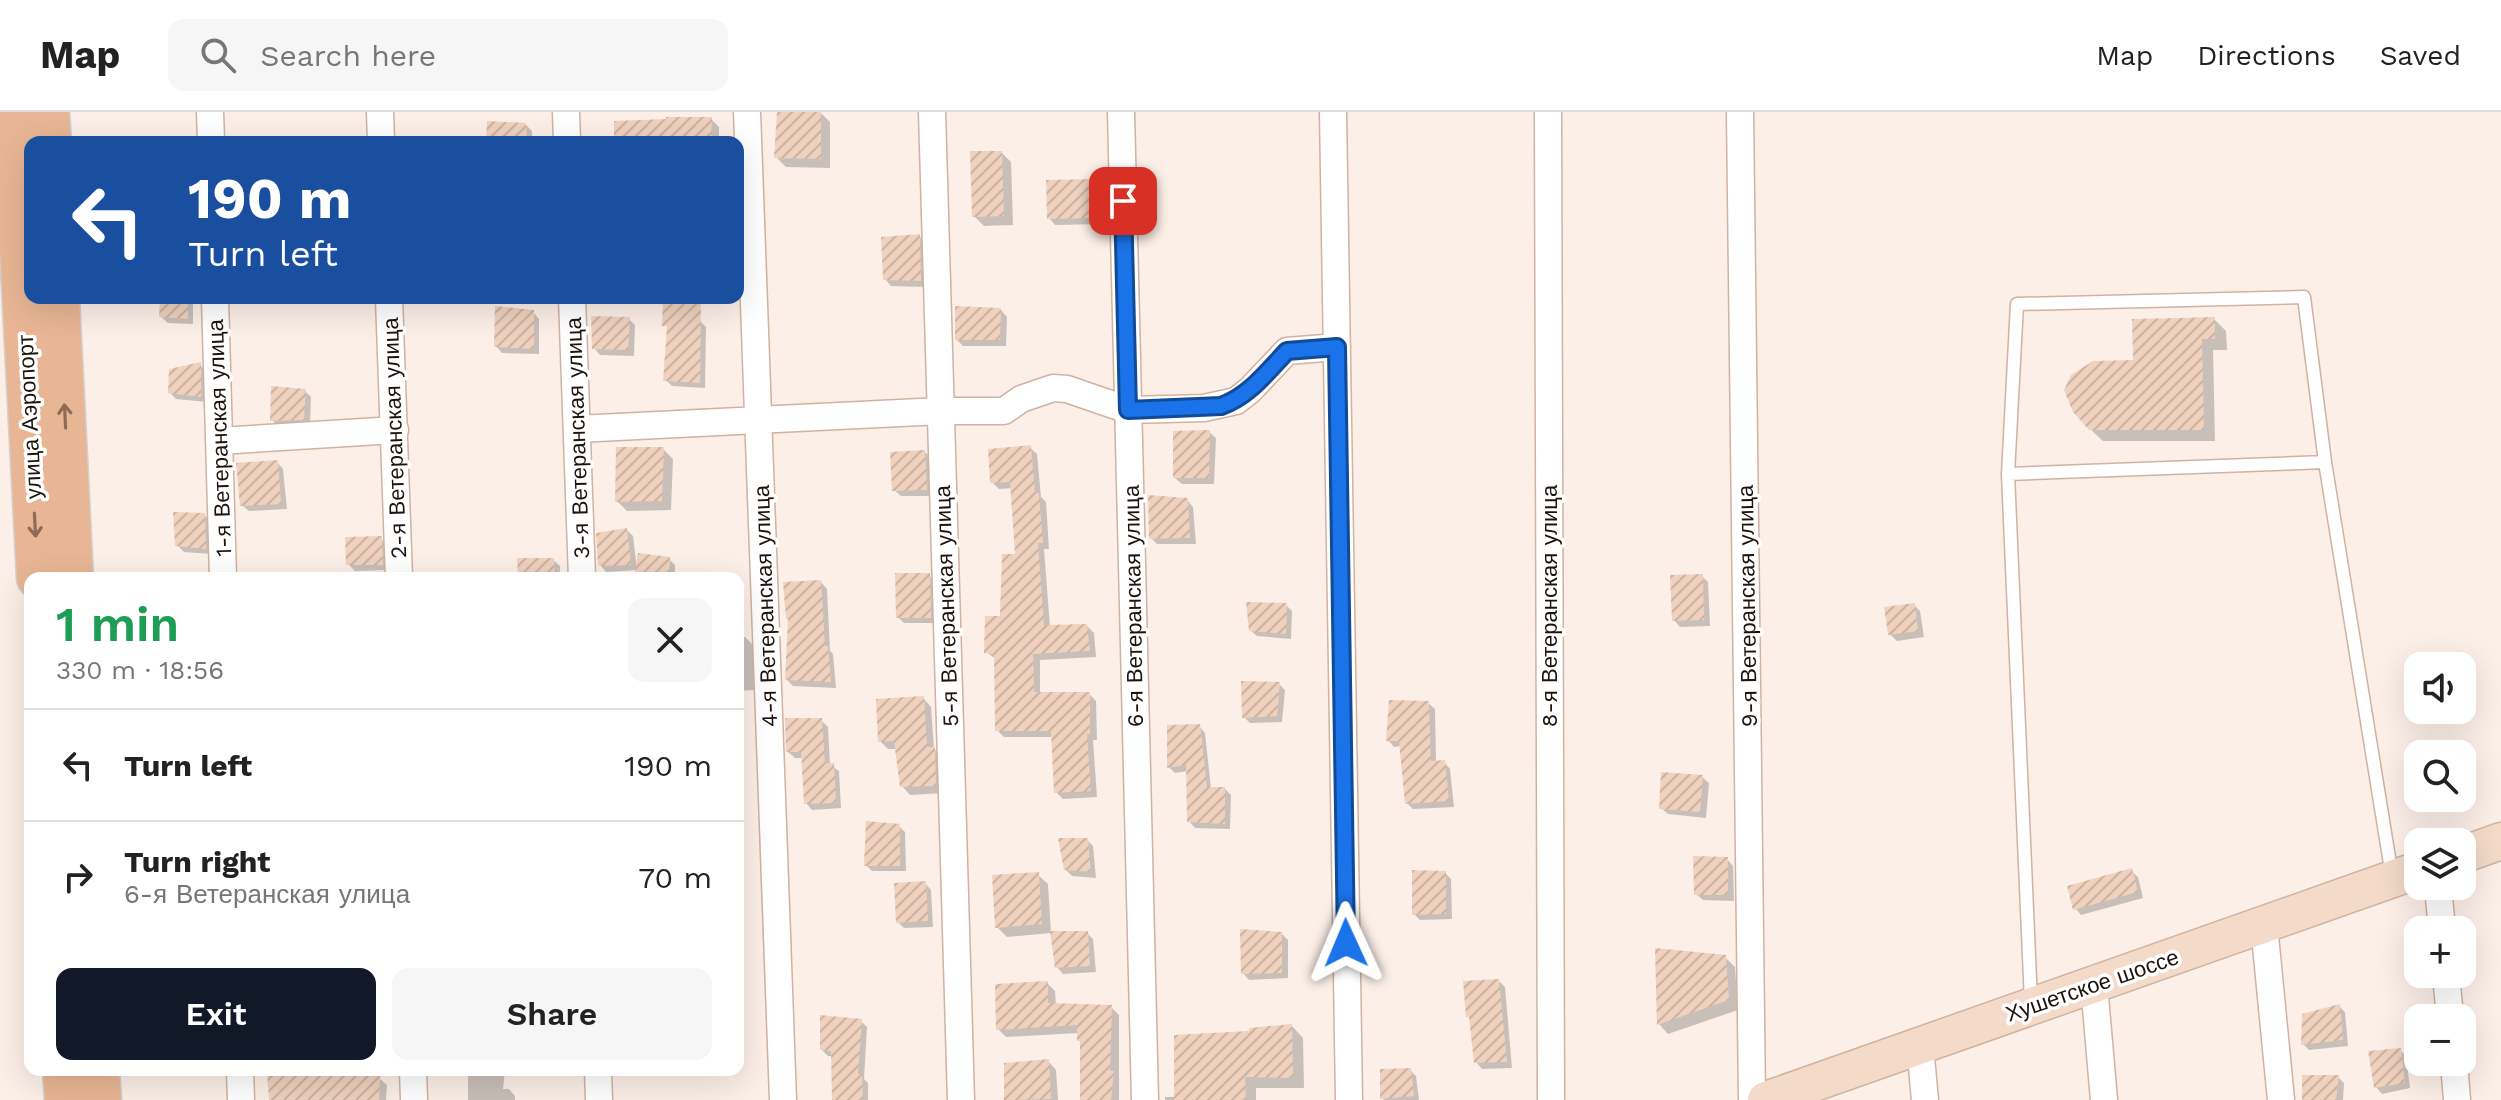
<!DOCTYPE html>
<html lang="en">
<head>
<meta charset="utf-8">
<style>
	body { margin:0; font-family:"Work Sans",sans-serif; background:#f6f6f6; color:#222; height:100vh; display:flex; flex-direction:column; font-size:30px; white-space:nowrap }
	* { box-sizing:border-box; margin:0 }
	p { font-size:26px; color:#767676 }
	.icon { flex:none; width:44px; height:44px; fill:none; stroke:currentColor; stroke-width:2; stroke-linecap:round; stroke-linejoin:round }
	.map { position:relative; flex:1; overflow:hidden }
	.sheet { position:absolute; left:24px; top:460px; width:720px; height:504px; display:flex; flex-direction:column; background:#fff; border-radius:16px; box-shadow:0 8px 32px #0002 }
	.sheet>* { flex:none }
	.hud { position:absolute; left:24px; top:24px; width:720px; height:168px; border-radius:16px; box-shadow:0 8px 32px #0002; background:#1a4fa0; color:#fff; overflow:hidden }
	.fabs { position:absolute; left:2404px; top:540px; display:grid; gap:16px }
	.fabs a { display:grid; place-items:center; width:72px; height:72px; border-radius:16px; background:#fff; box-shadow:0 8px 32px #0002; font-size:40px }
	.pin { position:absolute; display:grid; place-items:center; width:68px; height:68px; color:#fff; margin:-34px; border-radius:16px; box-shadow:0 4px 12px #0006 }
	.me { position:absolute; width:88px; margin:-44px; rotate:359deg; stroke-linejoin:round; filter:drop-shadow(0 0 6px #0008) }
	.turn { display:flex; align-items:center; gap:28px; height:168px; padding:0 32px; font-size:36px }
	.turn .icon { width:104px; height:104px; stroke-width:2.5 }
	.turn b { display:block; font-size:56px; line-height:68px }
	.round { display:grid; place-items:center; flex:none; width:84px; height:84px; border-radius:16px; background:#f6f6f6 }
	.headline { display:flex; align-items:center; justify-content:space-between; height:136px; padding:0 32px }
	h1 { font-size:48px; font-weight:600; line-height:60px; color:#1e9e55 }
	.cta { display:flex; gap:16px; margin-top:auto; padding:16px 32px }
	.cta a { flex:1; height:92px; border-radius:16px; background:#111827; color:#fff; font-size:32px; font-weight:600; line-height:92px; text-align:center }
	.cta a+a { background:#f6f6f6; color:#222 }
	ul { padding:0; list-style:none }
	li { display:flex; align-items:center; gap:24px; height:112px; padding:0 32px; border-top:2px solid #e0e0e0 }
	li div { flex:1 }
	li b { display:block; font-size:30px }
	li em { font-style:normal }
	header { display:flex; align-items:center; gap:48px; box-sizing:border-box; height:112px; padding:0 40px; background:#fff; border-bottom:2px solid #e0e0e0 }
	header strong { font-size:38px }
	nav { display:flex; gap:44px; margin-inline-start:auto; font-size:28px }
	.search { width:560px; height:72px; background:#f6f6f6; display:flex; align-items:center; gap:20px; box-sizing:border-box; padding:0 28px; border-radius:16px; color:#767676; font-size:30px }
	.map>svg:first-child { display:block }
</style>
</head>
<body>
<header>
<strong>Map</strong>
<div class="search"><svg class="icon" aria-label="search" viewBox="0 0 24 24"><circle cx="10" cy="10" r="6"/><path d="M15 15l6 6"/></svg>Search here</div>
<nav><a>Map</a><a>Directions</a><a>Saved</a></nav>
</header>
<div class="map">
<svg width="2501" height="988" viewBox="0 0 2501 988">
	<defs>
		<pattern id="building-hatch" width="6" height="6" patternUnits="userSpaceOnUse" patternTransform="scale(2)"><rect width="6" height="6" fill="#efd1be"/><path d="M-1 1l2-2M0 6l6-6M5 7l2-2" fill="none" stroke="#ccb2a2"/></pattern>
	</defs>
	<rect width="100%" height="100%" fill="#fcefe8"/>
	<path fill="#0003" d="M779 0H820L830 10V56L786 55 776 45Z
		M711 7 719 15V30H616Z
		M526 13 532 19V30H488Z
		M1002 41 1011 50 1013 113 984 114 974 104Z
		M1094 69 1101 76 1102 112 1055 113 1049 106Z
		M919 124 925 131 926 175 891 174 885 167Z
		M162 186H188L193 191V212L168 211 161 205Z
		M1001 198 1007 205 1006 234H963L957 228Z
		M533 200 539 207V242L502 241 496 234Z
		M629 207 635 213 634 244 600 243 594 236Z
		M2214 207 2226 219 2227 238H2213L2215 329H2103L2090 317 2135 250Z
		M700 209 706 215 705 276 672 274 666 268Z
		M200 253 206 259 207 290 176 287 170 281Z
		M305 279 311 285 310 313 278 314 272 308Z
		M1209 320 1216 326 1214 372H1182L1175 366Z
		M1030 336 1037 342 1041 385 1046 390 1049 437H1044L1050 515 1087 514 1094 521 1096 545 1040 548V582H1089L1096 589 1097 628H1093L1097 685 1063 687 1056 680 1054 625H1004L997 618 996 547 986 540 1002 506 1017 444 1013 376 999 377 992 370Z
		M663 337 673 347 671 398 627 399 617 389Z
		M925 340 931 346 932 384H901L894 378Z
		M277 350 283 357 287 397 249 399 242 393Z
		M1187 388 1193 395 1196 432H1157L1151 426Z
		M204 403 211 409 212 442 184 440 177 433Z
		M627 418 633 424 637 458 606 460 600 453Z
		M381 427 387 433 388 458 355 459 348 452Z
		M669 447 675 453V466H636Z
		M553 448 560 454V466H520Z
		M929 463 935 469 936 511H904L898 505Z
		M1702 464 1708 470 1710 514 1680 515 1674 508Z
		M821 470 827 477 830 539 833 542 836 576 793 574 787 568Z
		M1286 493 1292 499 1291 527 1257 524 1250 518Z
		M1914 493 1920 499 1924 525 1897 529 1890 522Z
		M738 525H745L754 534 755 578 738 579Z
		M1279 572 1285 578 1282 610 1250 611 1244 605Z
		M923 586 931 595 934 637 942 645 943 681 910 683 902 674 897 637H888L880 629Z
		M1428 591 1435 597 1436 651 1444 650 1450 657 1454 695 1413 697 1407 691 1401 634 1394 635 1388 628Z
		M821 608 828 615 830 653 839 659 841 696 812 698 806 691 804 646H795L788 640Z
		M1199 614 1205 621 1211 677H1225L1231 683 1230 717 1195 716 1189 709 1188 659 1175 661 1169 655Z
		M1702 665 1709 671 1706 706 1668 702 1661 696Z
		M899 714 905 720 906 759H872L866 753Z
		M1087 728 1093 734 1096 766 1072 764 1065 757Z
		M1727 747 1733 754 1734 789 1703 788 1696 782Z
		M2131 759 2138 765 2143 786 2081 803 2075 796Z
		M1445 761 1451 767 1452 807 1420 808 1414 802Z
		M1038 763 1048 772 1051 821 1007 825 997 815Z
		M925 771 931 778 933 815 904 816 898 810Z
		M1087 821 1093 827 1096 860 1063 862 1057 855Z
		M1282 822 1288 828V866L1249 868 1243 861Z
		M1725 845 1735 855 1738 898 1668 922 1659 912Z
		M1499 869 1505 875 1512 956 1482 957 1476 950 1471 908 1468 904Z
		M1047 871 1055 879 1056 894 1111 895 1119 903V988H1082V931L1079 921 1006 925 998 917Z
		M2339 894 2345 900 2348 934 2309 938 2303 932Z
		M861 909 867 915 864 967 868 971V988H834L833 944H828L822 938Z
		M1292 914 1303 926 1304 976H1256V988H1165V985H1176L1251 921Z
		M2400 938 2406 944 2410 976 2382 982 2376 975Z
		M1048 949 1056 958 1058 988H1006V952Z
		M341 958H379L380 967 387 973 386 988H271L269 964 341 961Z
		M461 958H505L503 977H509L515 984V988H468V963Z
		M1410 958 1416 964 1419 988H1384L1382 986Z
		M2338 965 2344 971 2343 988H2304Z"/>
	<path fill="url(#building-hatch)" d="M777 0H821V47L774 46Z
		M666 5H712L711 30H614V9L666 7Z
		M487 9 526 11 527 30H486Z
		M970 39H1002L1004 104 972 105Z
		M1095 67 1096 106 1047 107 1046 68Z
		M920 122 921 169 883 168 881 125Z
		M160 186H188V207L159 205Z
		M663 186H701L700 271 663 269 667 214H662Z
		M495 194 534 198V237L494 235Z
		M955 194 1001 196 1000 228H955Z
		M591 204 630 205 628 238 592 237Z
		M2215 205V227H2202L2204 318H2089L2073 300 2064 278 2071 263 2093 249 2133 248 2132 207Z
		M201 250V285L168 281 169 257Z
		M271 274 306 277 304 308 270 309Z
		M1210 318 1209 366H1173V319Z
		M1031 333 1035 381H1039L1043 431H1038L1044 513 1087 512 1090 539 1033 542 1034 580H1090V622H1087L1091 679 1054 681 1051 619H995L994 542 984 541 985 504H1000L1002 442H1015L1010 370 990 371 988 337Z
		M616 335H664L662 389 615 390Z
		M925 338 927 378 892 379 890 340Z
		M278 348 281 392 240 394 236 351Z
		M1148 383 1188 386 1190 426 1149 427Z
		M173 400 205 401 206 437 175 434Z
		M627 416 631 453 598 454 596 421Z
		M382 424 383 453H346L345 425Z
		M638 441 670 445 669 466H634Z
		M517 446H554L555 466H518Z
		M895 461H930L931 506H896Z
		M1703 462 1704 508 1672 509 1670 463Z
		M821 468 825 534H828L831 570 785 568 788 507H786L783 470Z
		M1246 490 1287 491 1286 522 1249 519Z
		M1915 491 1918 519 1888 523 1884 495Z
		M1241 569 1280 570 1277 604 1242 606Z
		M924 584 927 635H935L936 674 900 675 894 629 878 630 876 587Z
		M1389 588 1429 589 1431 649 1445 648 1449 689 1405 692 1399 629H1386Z
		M785 606H822L825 651H834L836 691 804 692 801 640H786Z
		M1200 612 1207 675H1225V712L1187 710 1186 653 1167 656V613Z
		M1661 660 1703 663 1700 700 1659 697Z
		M866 709 900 712V754H864Z
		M1058 726H1088L1091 760 1064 758Z
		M1693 744 1728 745V783H1694Z
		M2132 756 2138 780 2073 798 2067 774Z
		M1412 758 1446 759V802L1412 803Z
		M1039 760 1042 812 995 816 992 763Z
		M926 769 928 809 896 811 894 771Z
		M1240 817 1282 820V861L1241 862Z
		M1050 819H1088L1090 854 1055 856Z
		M1655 836 1726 843 1729 888 1657 913Z
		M1499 867 1507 950 1474 951 1469 905H1466L1463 869Z
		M1048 869V891L1112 893 1110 959H1114L1111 988H1080V929H1077V913L996 918 995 872Z
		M2340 892 2343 928 2301 933 2302 902Z
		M820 903 862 907 858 962H862L863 988H832L831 939 820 938Z
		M1292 912 1293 966 1245 965 1246 988H1174V923L1249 919V916Z
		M2401 936 2405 971 2374 976 2368 939Z
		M1049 947 1051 987 1004 988V951Z
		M1411 956 1414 984 1380 987V957Z
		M314 960V964H380L379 988H269L267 962Z
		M2302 963H2339L2336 988H2302Z"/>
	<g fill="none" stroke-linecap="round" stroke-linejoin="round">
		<defs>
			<path id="service" d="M2325 350 2008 362 2017 192 2304 185 2325 350 2392 764
				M2008 362 2031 890"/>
			<path id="minor" d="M210 0 211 30
				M380 0 381 30
				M566 0 567 30
				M747 0 783 988
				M932 0 961 988
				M1121 0 1145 988
				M1333 0 1349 988
				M1548 0 1551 988
				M1740 0 1752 988
				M215 186 223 466
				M389 186 399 466
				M572 186 582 466
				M577 317 941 299H1004L1021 287 1053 276 1067 277 1128 298 1204 296 1236 289 1250 278 1287 239 1337 235
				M219 329 395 318
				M2438 774 2442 818
				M2264 813 2281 988
				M2446 862 2450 906
				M2094 873 2104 988
				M1920 934 1925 988
				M2454 950 2457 988
				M240 958 241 988
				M413 958 414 988
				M598 958 599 988"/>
			<path id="secondary" d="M2462 743 2501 729
				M1766 988 2418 758"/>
			<path id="primary" d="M13 0 37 466
				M49 0 51 30
				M59 186 73 466
				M63 958 65 988
				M99 958 101 988"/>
		</defs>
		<use href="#service" stroke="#d0b2a0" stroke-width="15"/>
		<use href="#minor" stroke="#d0b2a0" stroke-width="29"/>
		<use href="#secondary" stroke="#d0b2a0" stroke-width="39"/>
		<use href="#primary" stroke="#d2d0ce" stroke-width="43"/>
		<use href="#service" stroke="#fff" stroke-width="12"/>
		<use href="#minor" stroke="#fff" stroke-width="26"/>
		<use href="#secondary" stroke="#f3dac9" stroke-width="36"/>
		<use href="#primary" stroke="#e8b694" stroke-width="40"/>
	</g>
	<defs><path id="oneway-shaft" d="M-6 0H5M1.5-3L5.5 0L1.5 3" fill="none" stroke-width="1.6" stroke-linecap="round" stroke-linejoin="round" transform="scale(2)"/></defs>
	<g stroke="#8d6c57">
		<use href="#oneway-shaft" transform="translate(65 304) rotate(-93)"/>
		<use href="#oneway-shaft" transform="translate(35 413) rotate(87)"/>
	</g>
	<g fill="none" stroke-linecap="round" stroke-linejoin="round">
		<defs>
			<path id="route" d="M1123 89 1128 298 1221 294C1249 284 1267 260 1287 239L1337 235 1346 831"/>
		</defs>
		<use href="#route" stroke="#114b97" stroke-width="20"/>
		<use href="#route" stroke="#1a73e8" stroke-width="14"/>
	</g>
	<g text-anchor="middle" stroke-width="7" stroke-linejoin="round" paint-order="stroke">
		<g font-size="22" fill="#1d120c" stroke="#fff">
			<text transform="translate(29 305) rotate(-93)" y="8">улица Аэропорт</text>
			<text transform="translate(219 326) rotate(-92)" y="8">1-я Ветеранская улица</text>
			<text transform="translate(394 326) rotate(-92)" y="8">2-я Ветеранская улица</text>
			<text transform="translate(577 326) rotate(-92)" y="8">3-я Ветеранская улица</text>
			<text transform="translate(765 494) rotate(-92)" y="8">4-я Ветеранская улица</text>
			<text transform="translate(946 494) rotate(-92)" y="8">5-я Ветеранская улица</text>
			<text transform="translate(1133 494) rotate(-91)" y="8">6-я Ветеранская улица</text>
			<text transform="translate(1549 494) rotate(-90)" y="8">8-я Ветеранская улица</text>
			<text transform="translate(1747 494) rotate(-91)" y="8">9-я Ветеранская улица</text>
			<text transform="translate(2092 873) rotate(-19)" y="8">Хушетское шоссе</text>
		</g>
	</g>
</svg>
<div class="fabs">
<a><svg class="icon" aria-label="sound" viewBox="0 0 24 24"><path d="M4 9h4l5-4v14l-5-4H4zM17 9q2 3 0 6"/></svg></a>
<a><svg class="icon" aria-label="search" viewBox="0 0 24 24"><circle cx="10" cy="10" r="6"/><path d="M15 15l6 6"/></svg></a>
<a><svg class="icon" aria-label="layers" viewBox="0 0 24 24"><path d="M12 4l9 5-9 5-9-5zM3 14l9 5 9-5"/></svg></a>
<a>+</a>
<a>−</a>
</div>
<div class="pin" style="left:1123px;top:89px;background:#d93025"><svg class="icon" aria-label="arrive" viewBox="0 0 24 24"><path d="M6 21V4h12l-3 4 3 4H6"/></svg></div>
<svg class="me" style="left:1346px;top:831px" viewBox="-20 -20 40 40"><path d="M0-17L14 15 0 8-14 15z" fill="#1a73e8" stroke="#fff" stroke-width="4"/></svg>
<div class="hud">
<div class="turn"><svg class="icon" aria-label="left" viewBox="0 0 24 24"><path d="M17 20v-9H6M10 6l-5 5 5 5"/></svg><div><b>190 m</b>Turn left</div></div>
</div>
<section class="sheet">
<div class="headline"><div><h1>1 min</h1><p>330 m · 18:56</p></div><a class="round"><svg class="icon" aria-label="close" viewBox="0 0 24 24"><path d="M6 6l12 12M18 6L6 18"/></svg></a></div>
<ul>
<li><svg class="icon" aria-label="left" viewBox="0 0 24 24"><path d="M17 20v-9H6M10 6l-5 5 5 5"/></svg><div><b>Turn left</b></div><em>190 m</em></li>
<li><svg class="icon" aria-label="right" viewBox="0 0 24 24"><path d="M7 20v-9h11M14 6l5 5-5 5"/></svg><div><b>Turn right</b><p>6-я Ветеранская улица</p></div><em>70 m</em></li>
</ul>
<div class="cta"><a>Exit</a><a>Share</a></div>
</section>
</div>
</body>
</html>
